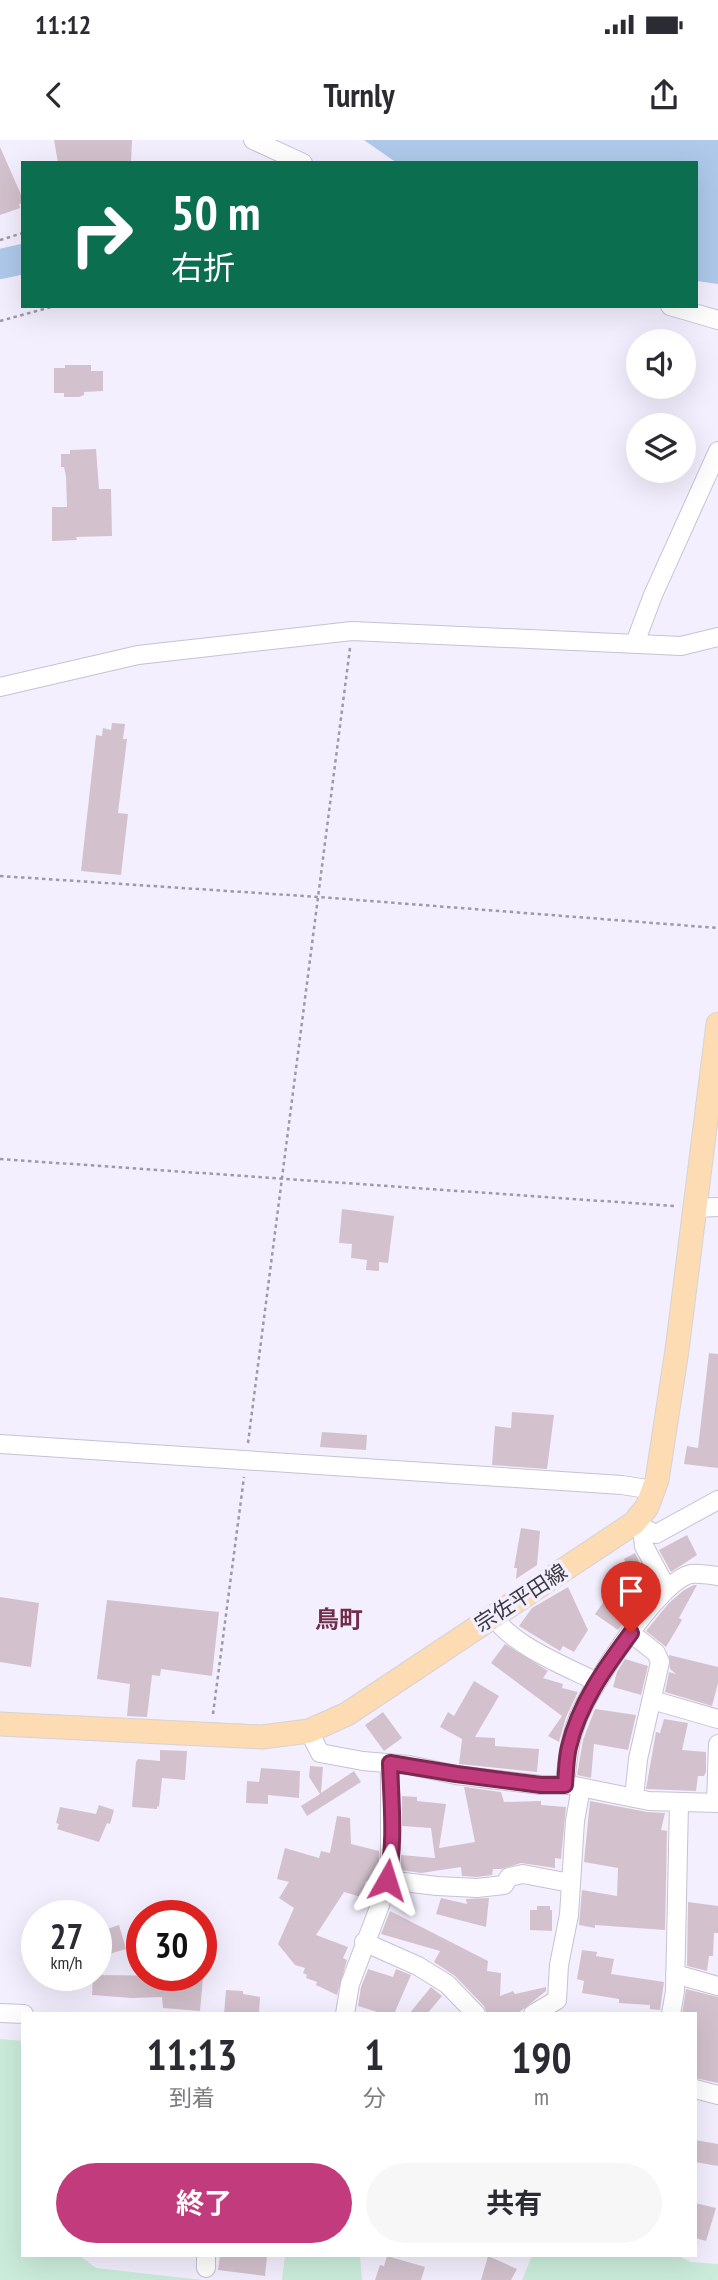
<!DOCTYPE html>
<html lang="ja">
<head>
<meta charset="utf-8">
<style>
	body { margin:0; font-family:"PT Sans Narrow","Noto Sans JP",sans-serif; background:#f7f7f7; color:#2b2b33; height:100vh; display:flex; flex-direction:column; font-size:26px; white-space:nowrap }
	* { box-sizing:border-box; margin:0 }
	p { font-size:23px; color:#7c7c81 }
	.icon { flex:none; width:38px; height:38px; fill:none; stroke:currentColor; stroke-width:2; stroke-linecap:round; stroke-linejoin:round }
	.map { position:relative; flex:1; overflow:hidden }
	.side { position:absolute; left:21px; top:1872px; width:676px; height:245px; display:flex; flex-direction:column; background:#fff; border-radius:0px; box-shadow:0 7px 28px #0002 }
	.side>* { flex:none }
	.hud { position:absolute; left:21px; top:21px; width:677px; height:147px; border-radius:0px; box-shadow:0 7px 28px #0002; background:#0b6e4f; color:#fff; overflow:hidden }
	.tools { position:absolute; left:626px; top:189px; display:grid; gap:14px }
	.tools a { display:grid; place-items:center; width:70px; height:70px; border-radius:50%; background:#fff; box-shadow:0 7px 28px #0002; font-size:35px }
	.speed { position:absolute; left:21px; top:1760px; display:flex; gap:14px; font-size:35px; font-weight:700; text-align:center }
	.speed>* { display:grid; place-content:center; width:91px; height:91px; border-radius:50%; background:#fff; box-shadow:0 7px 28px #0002; line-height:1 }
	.speed small { font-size:18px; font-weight:400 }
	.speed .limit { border:10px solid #d22; background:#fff; color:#111 }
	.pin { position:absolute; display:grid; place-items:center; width:60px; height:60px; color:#fff; margin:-72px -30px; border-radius:50% 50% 50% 0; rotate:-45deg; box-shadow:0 0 7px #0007 }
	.pin .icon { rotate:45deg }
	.me { position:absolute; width:77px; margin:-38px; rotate:6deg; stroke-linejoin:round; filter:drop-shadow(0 0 5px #0008) }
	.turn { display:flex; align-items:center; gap:24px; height:147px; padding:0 35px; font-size:32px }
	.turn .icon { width:91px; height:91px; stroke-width:2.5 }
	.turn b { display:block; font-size:49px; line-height:60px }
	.eta { display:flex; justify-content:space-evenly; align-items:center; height:119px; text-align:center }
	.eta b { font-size:42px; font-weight:700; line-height:49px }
	.primary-button { display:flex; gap:14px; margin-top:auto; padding:14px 35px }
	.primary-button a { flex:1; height:80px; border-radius:42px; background:#c23c7d; color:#fff; font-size:28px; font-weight:700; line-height:80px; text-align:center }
	.primary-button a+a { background:#f7f7f7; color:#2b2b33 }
	.status { display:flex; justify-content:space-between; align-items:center; height:49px; padding:0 35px; background:#fff; direction:ltr }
	.status svg { height:19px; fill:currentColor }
	header { display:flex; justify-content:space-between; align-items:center; height:91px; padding:0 35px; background:#fff; font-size:32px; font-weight:700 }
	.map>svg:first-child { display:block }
</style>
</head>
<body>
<div class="status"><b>11:12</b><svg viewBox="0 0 49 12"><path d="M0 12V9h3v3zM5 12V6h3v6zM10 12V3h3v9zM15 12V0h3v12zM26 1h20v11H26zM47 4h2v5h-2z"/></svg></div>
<header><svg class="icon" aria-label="back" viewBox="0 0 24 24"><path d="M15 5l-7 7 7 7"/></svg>Turnly<svg class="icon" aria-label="share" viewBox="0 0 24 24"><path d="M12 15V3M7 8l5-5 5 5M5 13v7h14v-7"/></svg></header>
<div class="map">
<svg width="718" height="2140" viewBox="0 0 718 2140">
	<rect width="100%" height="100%" fill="#f4effe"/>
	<path fill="#cbecdb" d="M0 1899 23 1901V2116H80L96 2128 202 2140H0Z
		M285 2116H360L362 2140H282Z
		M532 2116H679L691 2122 718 2124V2140H522Z"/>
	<path fill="#aec9ea" d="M364 0H718V144L697 141 696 23H397Z"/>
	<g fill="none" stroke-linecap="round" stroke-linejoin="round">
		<path stroke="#aec9ea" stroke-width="30" d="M0 124 23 119"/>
	</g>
	<path fill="#d3c2cd" d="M54 0H132L131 23H58Z
		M0 7 23 59V63L19 64 20 68 0 75Z
		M65 225H91V231H103V251L84 252V255L79 257H64V253H54V228H65Z
		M96 309 99 349H111L112 396 76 397 77 400 52 401V367H67L66 337 64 327H61V314H70V310Z
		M112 583 125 584 123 599H127L118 673 128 674 121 735 81 731 96 595 102 596 103 588 111 590Z
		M342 1069 394 1076 388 1123 379 1122V1131L366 1130 367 1120 351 1118 352 1104 339 1103Z
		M709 1213 718 1214V1328L684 1324 687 1306 698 1308Z
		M512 1272 554 1275 547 1329 492 1325 495 1286 511 1288Z
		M322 1292 367 1295 366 1310 320 1307Z
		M521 1388 540 1391 537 1425 516 1439 517 1428H514Z
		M687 1395 697 1415 671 1432 659 1410Z
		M635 1413 642 1427 631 1433 624 1419Z
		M623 1435 648 1453 618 1490 595 1474Z
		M694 1445H697L679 1478 682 1480 666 1507 646 1491 669 1463 684 1450Z
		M568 1447 588 1490 574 1512 563 1506 560 1511 519 1486 532 1468Z
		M0 1457 39 1463 31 1527 0 1522Z
		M107 1460 219 1472 212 1536 161 1529 160 1536 152 1535 147 1577 127 1576 130 1544 97 1539Z
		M505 1504 548 1531 543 1538 563 1544 562 1548 578 1552 566 1577 559 1602 548 1596 562 1576 491 1523Z
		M669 1515 718 1527V1543L712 1566 665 1552 669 1532 676 1534 670 1529Z
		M625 1519 648 1526 641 1555 613 1547 617 1532Z
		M474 1541 499 1556 475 1597 495 1598V1606L539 1609 537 1632 459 1624 462 1599 440 1587 448 1572 454 1576Z
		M595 1569 636 1575 628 1610 594 1604 591 1638 577 1635 583 1600Z
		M383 1572 402 1598 384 1611 365 1585Z
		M664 1579 688 1583 682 1610 706 1612V1632L704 1636H698L696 1651 646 1649 656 1592 660 1593Z
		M160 1610 187 1611 185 1640 162 1638 159 1667 157 1666V1669L132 1667 136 1622 138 1619 160 1621Z
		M310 1626 323 1627 321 1653 354 1631 361 1642 307 1676 301 1666 320 1654 309 1637Z
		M261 1628 300 1631 299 1658 268 1655V1664L246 1663 247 1641 259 1642Z
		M464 1647 501 1652 504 1662 541 1661V1665L566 1667 561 1719 555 1718V1728L521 1723 501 1729H493L492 1735 477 1737 462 1736 461 1727 421 1733 401 1730V1715L435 1718 431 1688 402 1686V1656L417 1657V1661L446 1664 439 1708 475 1702Z
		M590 1661 647 1672 665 1673 661 1690 667 1691 665 1790 595 1785V1788L579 1785 582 1750 617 1756 618 1728 584 1722Z
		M99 1665 114 1670 110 1684 107 1683 99 1702 57 1689 59 1684 56 1683 60 1667 96 1674Z
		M337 1676 350 1678 351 1704 379 1711V1728L375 1740 366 1741 361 1757 344 1752 316 1795 348 1807 343 1818 347 1820 337 1855 316 1845 317 1842 306 1838 307 1835 303 1833 305 1828 295 1825 278 1804 294 1768 279 1758 289 1742 277 1739 285 1708 319 1718 321 1711 330 1713Z
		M441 1758 467 1764 466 1759 489 1758 486 1787 436 1774Z
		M688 1762 718 1766V1793H714L713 1816H709L707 1831 687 1826Z
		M537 1766H550V1770H552V1791L530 1790V1770H537Z
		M390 1771 488 1821 487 1831 501 1833 500 1856 513 1851 515 1854 546 1847V1851L517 1874H487L484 1866 455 1836 434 1822 440 1811 381 1794Z
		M119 1785 126 1809 96 1818V1793Z
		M582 1810 597 1812 596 1816 614 1819 611 1834 664 1842 660 1870 650 1869V1865L619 1863V1859L582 1853 584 1841 577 1839Z
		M369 1827 368 1829 393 1837 396 1829 411 1835 394 1874H384L358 1866 361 1847Z
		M96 1835 187 1836V1838H203L200 1871 163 1868 162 1857 132 1858 92 1855 93 1837H96Z
		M431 1847 442 1856 427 1874H409Z
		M686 1849 718 1857V1943L695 1938V1874H682Z
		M226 1850 243 1851V1854L260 1857 259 1874H224Z
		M695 2000 718 2004V2026L695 2022Z
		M695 2063 716 2068 706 2101 695 2098Z
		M220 2116H267L265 2136 218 2130Z
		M387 2116 425 2127 421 2140H375L380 2125 384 2126Z
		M488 2116 517 2129 511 2140H481Z"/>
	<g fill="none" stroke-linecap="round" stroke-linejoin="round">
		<defs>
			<path id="minor" d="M253 0 303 23
				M670 166 718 180
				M635 503 653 455 718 311
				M0 547 138 515 352 491 681 506 718 497
				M695 1068 718 1067
				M0 1304 622 1345 653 1350
				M634 1383 656 1394 718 1360
				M642 1388 644 1406 667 1449
				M493 1476C513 1506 565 1526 597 1542
				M631 1493 656 1513 660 1522 638 1619 634 1658
				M652 1560 718 1579
				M309 1591 320 1613 363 1621 409 1625 456 1635 541 1645H570L649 1661 718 1663
				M565 1645C567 1623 569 1602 577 1581 588 1550 659 1440 691 1434 699 1433 710 1435 718 1436
				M716 1663 718 1604
				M387 1740 437 1746 477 1748 504 1745 509 1737 523 1734 570 1743
				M364 1802 418 1826 447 1844 476 1874
				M675 1834 718 1846
				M0 1873 24 1874
				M345 1874 350 1844 380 1765 390 1730V1623
				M533 1874 557 1860 559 1825 569 1775 575 1681 581 1647
				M671 1874 675 1851 679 1663
				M695 1949 718 1955
				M206 2128V2116"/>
			<path id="major" d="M0 1584 262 1597 309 1591 347 1574 634 1383 647 1367 657 1340 677 1210 718 884"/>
		</defs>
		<use href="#minor" stroke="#c7c1d2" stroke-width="20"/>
		<use href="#major" stroke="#d4d3d5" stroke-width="25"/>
		<path stroke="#9e9aa5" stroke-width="2.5" stroke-dasharray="3.5 3.5" stroke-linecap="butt" d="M0 100 23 93
			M0 181 55 166
			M0 736 319 757 718 788
			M0 1019 674 1066
			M248 1303 350 508
			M213 1574 244 1337"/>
		<use href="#minor" stroke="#fff" stroke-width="18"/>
		<use href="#major" stroke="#fddbb3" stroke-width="23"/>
	</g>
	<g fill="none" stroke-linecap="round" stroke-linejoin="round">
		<defs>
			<path id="route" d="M387 1740C396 1706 391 1659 390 1623L456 1634 541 1645H565C566 1633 566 1619 569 1607 579 1564 605 1528 631 1493"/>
		</defs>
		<use href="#route" stroke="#7e2751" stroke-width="18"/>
		<use href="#route" stroke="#c23c7d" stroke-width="12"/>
	</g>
	<g text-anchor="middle" stroke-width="7" stroke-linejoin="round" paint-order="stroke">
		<g font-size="21" fill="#3b393f" stroke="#f4effe">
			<text transform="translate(521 1458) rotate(-33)" y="7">宗佐平田線</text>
		</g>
		<g font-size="24" font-weight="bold" fill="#702e4b" stroke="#f4effe">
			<text x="339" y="1488">鳥町</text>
		</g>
	</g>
</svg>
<div class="tools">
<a><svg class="icon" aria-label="sound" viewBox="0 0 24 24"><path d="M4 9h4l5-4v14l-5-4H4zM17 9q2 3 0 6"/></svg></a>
<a><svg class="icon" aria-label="layers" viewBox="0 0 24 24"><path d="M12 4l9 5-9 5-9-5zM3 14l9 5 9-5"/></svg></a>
</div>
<div class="speed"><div>27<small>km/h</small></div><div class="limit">30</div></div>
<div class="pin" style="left:631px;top:1493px;background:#d93025"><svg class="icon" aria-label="arrive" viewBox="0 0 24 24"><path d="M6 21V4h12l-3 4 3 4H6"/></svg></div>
<svg class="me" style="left:387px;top:1740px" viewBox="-20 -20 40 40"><path d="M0-17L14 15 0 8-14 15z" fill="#c23c7d" stroke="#fff" stroke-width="4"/></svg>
<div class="hud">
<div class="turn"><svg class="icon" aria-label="right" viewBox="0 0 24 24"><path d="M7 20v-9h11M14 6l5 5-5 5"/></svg><div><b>50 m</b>右折</div></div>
</div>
<section class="side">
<div class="eta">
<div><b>11:13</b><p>到着</p></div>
<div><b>1</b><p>分</p></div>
<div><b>190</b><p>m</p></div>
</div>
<div class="primary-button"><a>終了</a><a>共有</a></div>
</section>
</div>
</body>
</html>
